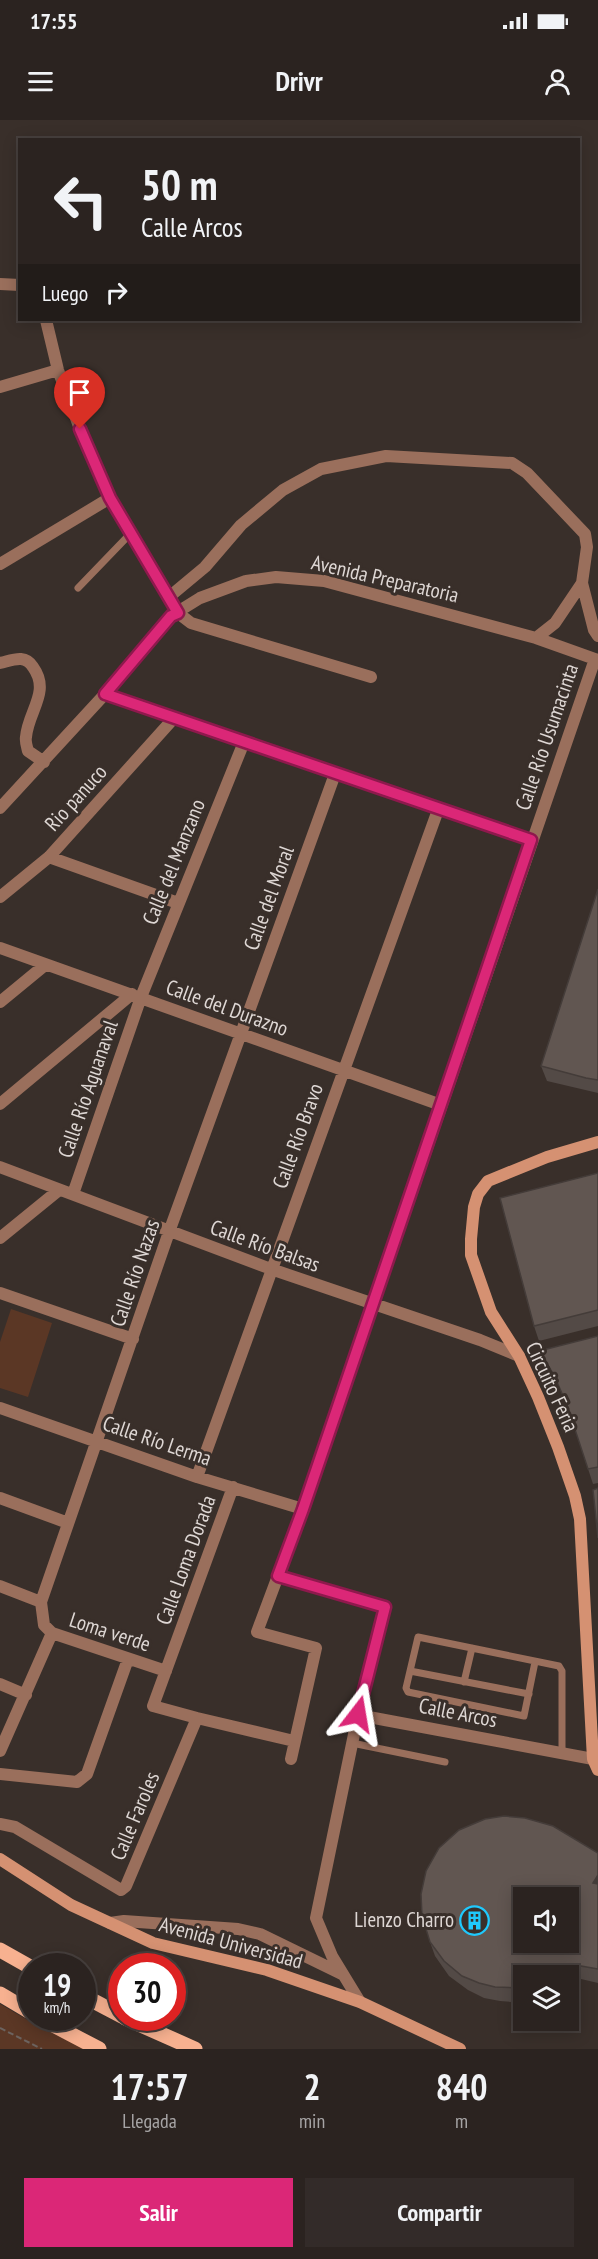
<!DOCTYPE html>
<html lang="es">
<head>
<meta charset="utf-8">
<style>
	body { margin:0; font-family:"PT Sans Narrow",sans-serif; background:#332b29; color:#f1f3f6; height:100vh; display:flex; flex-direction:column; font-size:22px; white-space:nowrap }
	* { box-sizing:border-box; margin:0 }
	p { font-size:20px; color:#a6a4a5 }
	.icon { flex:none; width:33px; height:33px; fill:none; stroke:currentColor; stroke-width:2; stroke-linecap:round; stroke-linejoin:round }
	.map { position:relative; height:1929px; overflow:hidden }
	.sheet { display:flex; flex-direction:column; background:#2b2320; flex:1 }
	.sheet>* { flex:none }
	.guide { position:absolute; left:18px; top:18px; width:562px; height:183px; border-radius:0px; box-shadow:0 3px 15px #0003,0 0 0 2px #47403e; background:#2b2320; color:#f1f3f6; overflow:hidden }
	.buttons { position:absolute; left:513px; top:1767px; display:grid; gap:12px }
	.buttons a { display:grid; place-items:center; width:66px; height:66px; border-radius:0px; background:#2b2320; box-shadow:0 3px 15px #0003,0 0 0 2px #47403e; font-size:30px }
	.speed { position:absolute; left:18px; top:1833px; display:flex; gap:12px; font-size:30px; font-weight:700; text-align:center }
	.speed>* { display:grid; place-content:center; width:78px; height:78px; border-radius:50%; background:#2b2320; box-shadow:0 3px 15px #0003,0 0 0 2px #47403e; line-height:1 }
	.speed small { font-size:15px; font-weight:400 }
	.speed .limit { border:9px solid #d22; background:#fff; color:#111 }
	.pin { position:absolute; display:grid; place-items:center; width:51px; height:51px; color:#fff; margin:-62px -26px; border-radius:50% 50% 50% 0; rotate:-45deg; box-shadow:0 0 6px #0007 }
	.pin .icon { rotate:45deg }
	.me { position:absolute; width:66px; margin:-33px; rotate:14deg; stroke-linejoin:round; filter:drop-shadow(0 0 4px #0008) }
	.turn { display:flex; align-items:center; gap:21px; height:126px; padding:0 24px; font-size:27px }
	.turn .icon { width:78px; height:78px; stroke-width:2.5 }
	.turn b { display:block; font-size:42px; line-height:51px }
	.then { display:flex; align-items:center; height:57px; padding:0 24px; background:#0003; gap:12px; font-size:22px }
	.eta { display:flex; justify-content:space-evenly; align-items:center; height:102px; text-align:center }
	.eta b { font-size:36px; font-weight:700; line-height:42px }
	.primary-button { display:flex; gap:12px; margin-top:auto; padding:12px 24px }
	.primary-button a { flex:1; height:69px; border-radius:0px; background:#db2777; color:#fff; font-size:24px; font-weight:700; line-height:69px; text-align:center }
	.primary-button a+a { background:#332b29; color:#f1f3f6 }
	.status { display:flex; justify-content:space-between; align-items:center; height:42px; padding:0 30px; background:#2b2320; direction:ltr }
	.status svg { height:16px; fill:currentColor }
	header { display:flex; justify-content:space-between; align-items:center; height:78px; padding:0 24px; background:#2b2320; font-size:27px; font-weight:700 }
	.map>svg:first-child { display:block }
</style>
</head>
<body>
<div class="status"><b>17:55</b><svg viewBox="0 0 49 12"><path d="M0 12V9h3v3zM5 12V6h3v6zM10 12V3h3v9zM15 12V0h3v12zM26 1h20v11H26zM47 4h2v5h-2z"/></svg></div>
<header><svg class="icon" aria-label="menu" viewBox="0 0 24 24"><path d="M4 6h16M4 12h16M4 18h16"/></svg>Drivr<svg class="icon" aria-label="person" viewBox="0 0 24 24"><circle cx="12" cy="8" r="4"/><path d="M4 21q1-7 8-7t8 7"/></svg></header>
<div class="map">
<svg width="598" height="1929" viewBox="0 0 598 1929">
	<rect width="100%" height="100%" fill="#392f2a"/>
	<path fill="#5b3725" d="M11 1189 52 1203 28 1277 0 1268V1222Z
		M0 1884 38 1906 86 1929H0Z"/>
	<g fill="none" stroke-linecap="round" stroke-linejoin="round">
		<path stroke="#6c635f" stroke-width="2" stroke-dasharray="6 3" stroke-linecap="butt" d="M0 1908 42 1929"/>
		<path stroke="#9a6f5c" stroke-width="7" d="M78 468 131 413
			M535 1542 524 1596 408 1572 406 1568 418 1517 559 1546 562 1551V1633
			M410 1551 529 1574
			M464 1562 472 1528
			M352 1623 445 1642"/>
		<path stroke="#9a6f5c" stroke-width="12" d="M0 164 20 165
			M46 200 58 250 80 309 106 370 178 493 191 503 371 557
			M0 267 58 250
			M0 444 110 378
			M169 477 205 447 241 405 283 370 321 349 386 336 512 343 527 353 585 414 587 427 582 463 594 510 598 516
			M536 518 555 503 582 463
			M0 543C13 540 25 534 33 547 51 572 28 591 26 617 25 621 27 627 28 631L44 642
			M105 574 531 720
			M0 688 105 574 171 496 200 478 246 461 276 457 324 461 536 518 598 540
			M49 737 178 783
			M0 777 49 737 174 598
			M0 828 441 985
			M0 882 45 845
			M0 984 132 874
			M0 1047 271 1149 480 1220 519 1236
			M73 1074 141 877 244 622
			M0 1118 59 1070
			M0 1173 133 1219
			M0 1288 197 1357 303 1389
			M197 1357 438 690
			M233 1367 153 1586 197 1598 294 1621
			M0 1378 68 1403
			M278 1456 385 1487 358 1595 593 1639
			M0 1466 41 1482
			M166 1551 52 1513 44 1505 41 1482 169 1112 335 654
			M0 1564 26 1575
			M358 1595 316 1798 332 1836 360 1882
			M0 1631 52 1513
			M291 1639 316 1528 257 1512 303 1389 595 539
			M0 1654 77 1662 87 1654 128 1539
			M0 1704 15 1707 121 1770 126 1766 197 1598
			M110 1803 124 1801 238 1809 260 1814 342 1854"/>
		<path stroke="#d59172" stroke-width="12" d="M598 1022 547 1037 488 1061 478 1074 474 1087 471 1119V1135L491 1192 519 1236 538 1277 558 1327 575 1376 580 1399 593 1639 598 1650
			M0 1739 71 1785 153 1823 267 1850 360 1882 460 1929"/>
		<path stroke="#f7b190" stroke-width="15" d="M0 1830 32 1848
			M0 1874 32 1893
			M82 1875 122 1896
			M40 1898 99 1929
			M125 1898 195 1929"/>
	</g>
	<path fill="#534a46" d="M598 769V973L547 961 541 946Z
		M598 1053V1206L539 1221 534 1206Z
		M598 1216V1363L593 1364 570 1294 560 1269 544 1245 539 1231Z
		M598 1733V1863L581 1859V1885H568V1856H524V1883L500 1881 484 1878 468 1870 449 1856 435 1836 430 1822Z"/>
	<path fill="#443c39" d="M598 1755V1775L593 1763Z
		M575 1845 581 1859V1885L575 1871Z"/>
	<path fill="#615651" stroke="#443c39" stroke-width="1.5" fill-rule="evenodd" d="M598 769V960L586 958 541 946Z
		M598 1053V1190L534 1206 500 1078Z
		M598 1216V1347L588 1349 567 1285 554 1255 539 1231Z
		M598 1368V1418L593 1370Z
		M504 1696 525 1698 553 1706 598 1733V1755L593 1763 598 1764V1849L575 1845V1871L568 1870V1856H524V1868L495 1867 479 1863 462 1856 444 1841 430 1822 422 1796 421 1774 426 1751 439 1728 459 1710 485 1699ZM524 1778H568V1822H524Z"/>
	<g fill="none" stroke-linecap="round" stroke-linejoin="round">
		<defs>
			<path id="route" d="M80 309 110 378 178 493 171 496 105 574 531 720 303 1389 278 1456 385 1487 358 1594"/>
		</defs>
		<use href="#route" stroke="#8e194d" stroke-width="15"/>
		<use href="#route" stroke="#db2777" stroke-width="10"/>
	</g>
	<defs>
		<symbol id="building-ring" viewBox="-11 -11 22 22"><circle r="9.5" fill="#392f2a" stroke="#1fc9fd" stroke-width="1.5"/><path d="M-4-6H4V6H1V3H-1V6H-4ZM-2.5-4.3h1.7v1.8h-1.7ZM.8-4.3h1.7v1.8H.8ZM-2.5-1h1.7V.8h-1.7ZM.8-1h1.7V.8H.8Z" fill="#1fc9fd"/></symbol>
	</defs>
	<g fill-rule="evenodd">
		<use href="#building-ring" x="458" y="1784" width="33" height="33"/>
	</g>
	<g text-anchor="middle" stroke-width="6" stroke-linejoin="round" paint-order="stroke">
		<g font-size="21" fill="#ded7d4" stroke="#392f2a">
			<text transform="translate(385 459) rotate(13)" y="7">Avenida Preparatoria</text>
			<text transform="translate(547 617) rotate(-71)" y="7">Calle Río Usumacinta</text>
			<text transform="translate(76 678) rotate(-48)" y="7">Rio panuco</text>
			<text transform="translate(174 742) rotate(-68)" y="7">Calle del Manzano</text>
			<text transform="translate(269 778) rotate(-70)" y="7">Calle del Moral</text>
			<text transform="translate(227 888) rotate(20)" y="7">Calle del Durazno</text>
			<text transform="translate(88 969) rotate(-71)" y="7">Calle Río Aguanaval</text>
			<text transform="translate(298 1016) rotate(-70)" y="7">Calle Río Bravo</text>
			<text transform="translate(265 1126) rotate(20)" y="7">Calle Río Balsas</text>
			<text transform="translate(135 1153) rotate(-71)" y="7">Calle Río Nazas</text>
			<text transform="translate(552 1267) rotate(65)" y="7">Circuito Feria</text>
			<text transform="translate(157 1321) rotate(19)" y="7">Calle Río Lerma</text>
			<text transform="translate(186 1440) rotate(-70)" y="7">Calle Loma Dorada</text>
			<text transform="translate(110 1512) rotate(18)" y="7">Loma verde</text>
			<text transform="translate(458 1593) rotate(11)" y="7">Calle Arcos</text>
			<text transform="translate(135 1696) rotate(-67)" y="7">Calle Faroles</text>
			<text transform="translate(231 1823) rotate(15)" y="7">Avenida Universidad</text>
		</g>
		<g font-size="21" fill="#ded7d4" stroke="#392f2a" text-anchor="end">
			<text x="454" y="1807">Lienzo Charro</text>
		</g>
	</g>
</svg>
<div class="buttons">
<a><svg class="icon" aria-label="sound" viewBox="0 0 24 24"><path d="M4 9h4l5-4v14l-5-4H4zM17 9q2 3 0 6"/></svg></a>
<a><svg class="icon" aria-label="layers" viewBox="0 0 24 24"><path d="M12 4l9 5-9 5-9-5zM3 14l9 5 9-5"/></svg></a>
</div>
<div class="speed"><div>19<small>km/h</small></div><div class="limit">30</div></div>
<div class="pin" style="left:80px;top:309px;background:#d93025"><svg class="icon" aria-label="arrive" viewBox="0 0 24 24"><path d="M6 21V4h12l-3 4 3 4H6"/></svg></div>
<svg class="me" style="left:358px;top:1594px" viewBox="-20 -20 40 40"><path d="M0-17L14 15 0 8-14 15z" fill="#db2777" stroke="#fff" stroke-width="4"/></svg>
<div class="guide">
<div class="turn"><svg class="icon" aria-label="left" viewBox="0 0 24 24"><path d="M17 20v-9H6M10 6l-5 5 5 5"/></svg><div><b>50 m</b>Calle Arcos</div></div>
<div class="then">Luego<svg class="icon" aria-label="right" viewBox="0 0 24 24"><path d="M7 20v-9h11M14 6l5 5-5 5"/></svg></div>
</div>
</div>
<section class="sheet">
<div class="eta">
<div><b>17:57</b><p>Llegada</p></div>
<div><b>2</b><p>min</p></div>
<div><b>840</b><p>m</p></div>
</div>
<div class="primary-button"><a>Salir</a><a>Compartir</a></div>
</section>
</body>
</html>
